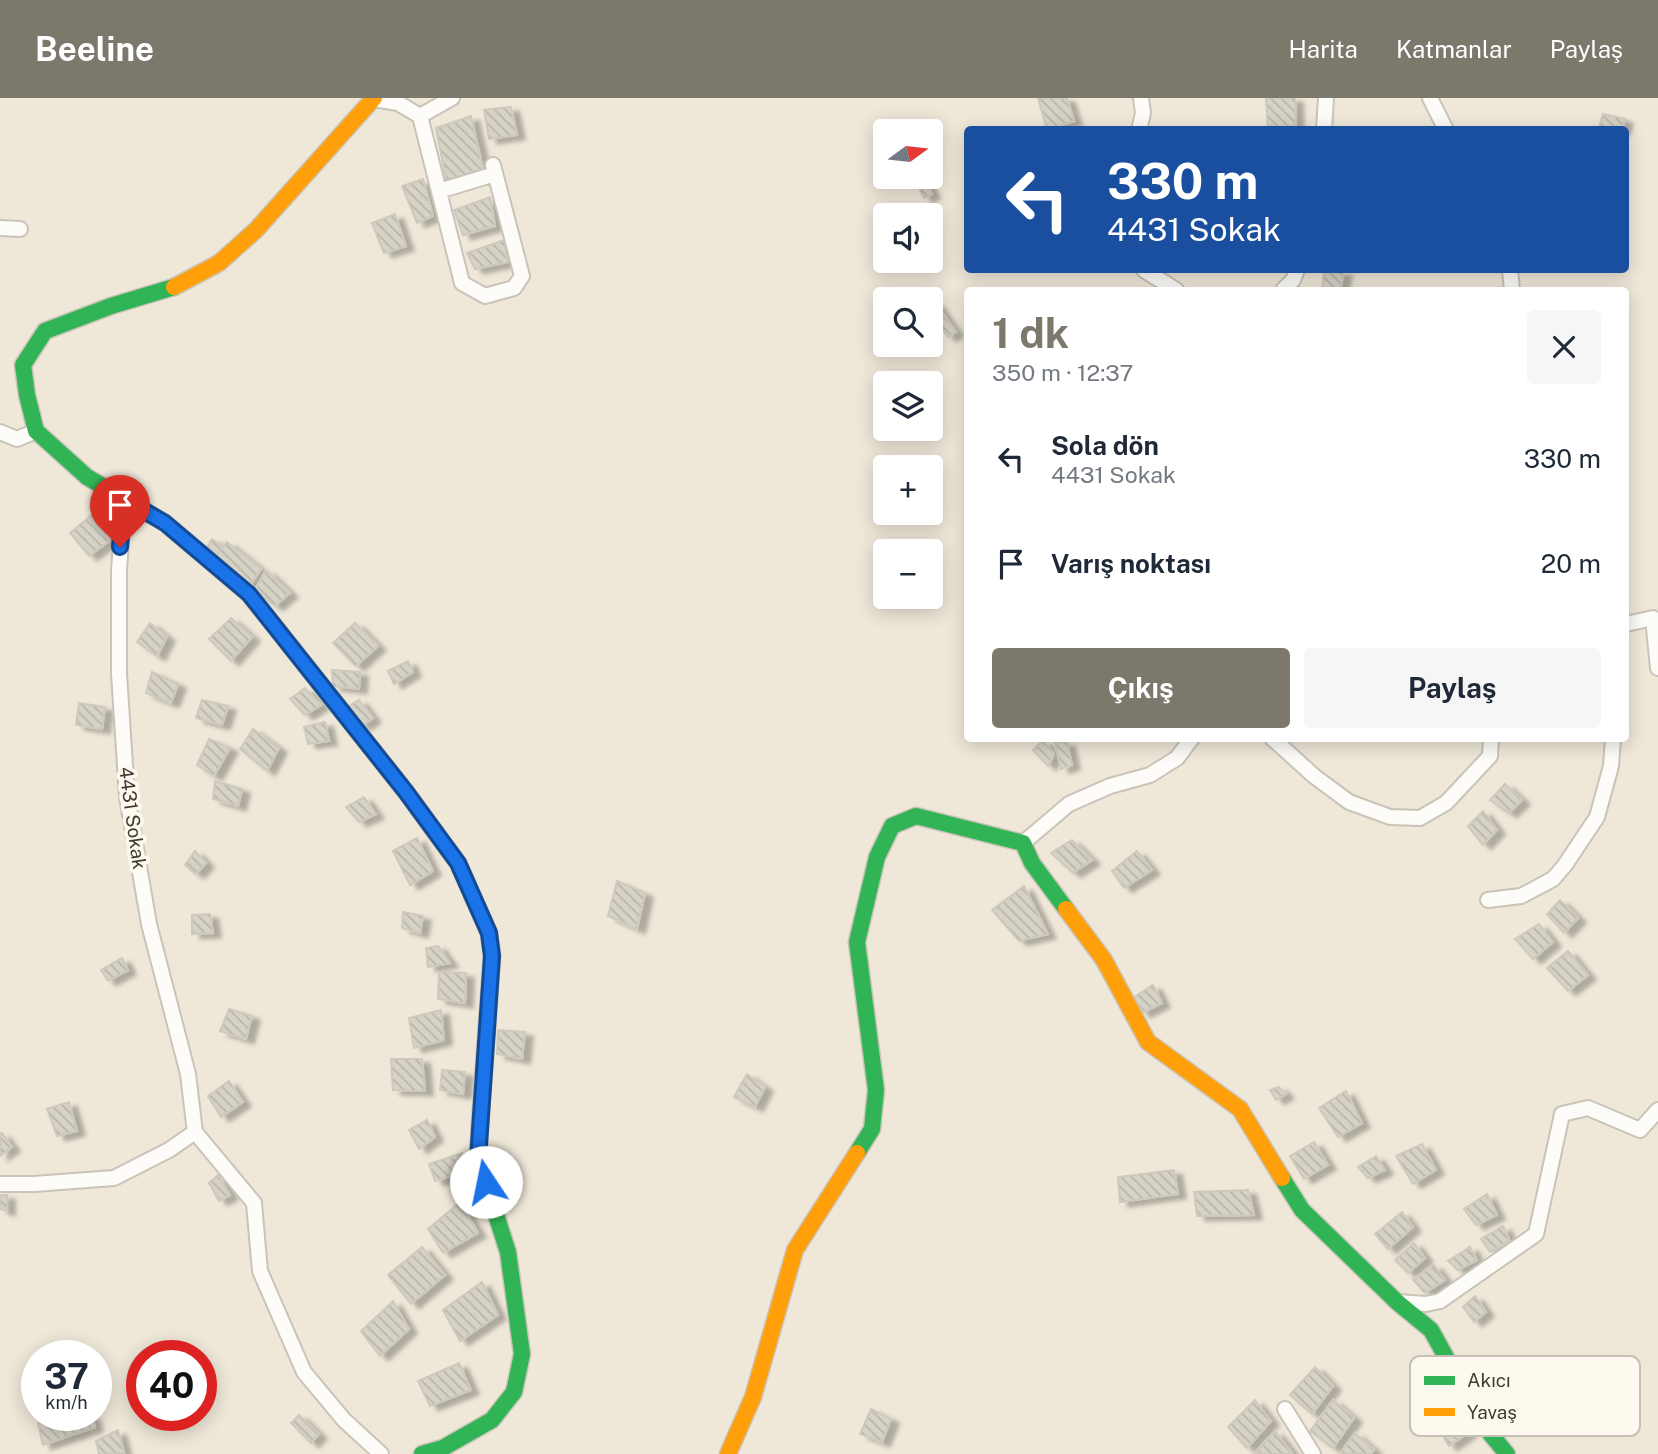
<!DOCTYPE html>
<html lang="tr">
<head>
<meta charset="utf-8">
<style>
	body { margin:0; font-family:"Public Sans",sans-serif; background:#f6f6f7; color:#1f2937; height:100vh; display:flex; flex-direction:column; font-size:26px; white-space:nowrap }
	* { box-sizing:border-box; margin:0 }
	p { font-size:23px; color:#747a83 }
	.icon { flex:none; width:38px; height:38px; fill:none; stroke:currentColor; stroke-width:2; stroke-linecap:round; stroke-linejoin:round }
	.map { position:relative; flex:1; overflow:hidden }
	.drawer { position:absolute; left:964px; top:189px; width:665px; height:455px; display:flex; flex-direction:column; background:#fff; border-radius:7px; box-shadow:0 4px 18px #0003 }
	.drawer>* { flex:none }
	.top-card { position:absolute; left:964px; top:28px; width:665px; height:147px; border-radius:7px; box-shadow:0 4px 18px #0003; background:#1a4fa0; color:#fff; overflow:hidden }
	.needle { width:46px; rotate:75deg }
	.tools { position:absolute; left:873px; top:21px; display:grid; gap:14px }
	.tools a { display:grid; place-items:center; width:70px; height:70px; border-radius:7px; background:#fff; box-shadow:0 4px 18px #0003; font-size:35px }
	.speed { position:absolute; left:21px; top:1242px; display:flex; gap:14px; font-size:35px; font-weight:700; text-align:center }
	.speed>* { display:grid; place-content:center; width:91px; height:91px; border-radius:50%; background:#fff; box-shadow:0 4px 18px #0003; line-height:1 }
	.speed small { font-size:18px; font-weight:400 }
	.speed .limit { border:10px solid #d22; background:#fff; color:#111 }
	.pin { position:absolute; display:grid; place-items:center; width:60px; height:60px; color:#fff; margin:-72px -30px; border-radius:50% 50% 50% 0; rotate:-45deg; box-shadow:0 0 7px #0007 }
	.pin .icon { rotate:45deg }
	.me { position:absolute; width:77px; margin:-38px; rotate:349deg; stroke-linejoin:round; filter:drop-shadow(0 0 5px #0008) }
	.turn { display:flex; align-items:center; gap:24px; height:147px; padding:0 28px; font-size:32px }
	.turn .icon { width:91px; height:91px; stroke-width:2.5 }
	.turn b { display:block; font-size:49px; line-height:60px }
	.round { display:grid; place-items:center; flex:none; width:74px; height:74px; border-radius:7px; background:#f6f6f7 }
	.head { display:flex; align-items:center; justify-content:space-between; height:119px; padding:0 28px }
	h1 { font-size:42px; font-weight:700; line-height:52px; color:#7d786c }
	.action { display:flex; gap:14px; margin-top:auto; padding:14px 28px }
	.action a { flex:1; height:80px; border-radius:7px; background:#7d786c; color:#fff; font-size:28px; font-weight:700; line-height:80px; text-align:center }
	.action a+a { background:#f6f6f7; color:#1f2937 }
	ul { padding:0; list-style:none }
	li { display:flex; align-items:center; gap:21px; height:105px; padding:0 28px }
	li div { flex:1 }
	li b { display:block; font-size:26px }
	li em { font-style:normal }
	header { display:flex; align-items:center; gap:42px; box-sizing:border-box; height:98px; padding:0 35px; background:#7d786c; color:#fff }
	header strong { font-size:33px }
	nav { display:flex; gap:38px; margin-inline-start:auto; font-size:24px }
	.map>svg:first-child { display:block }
</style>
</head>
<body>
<header>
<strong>Beeline</strong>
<nav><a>Harita</a><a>Katmanlar</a><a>Paylaş</a></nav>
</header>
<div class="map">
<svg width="1658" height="1356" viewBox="0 0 1658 1356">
	<defs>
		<pattern id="building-back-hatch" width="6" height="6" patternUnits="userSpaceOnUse" patternTransform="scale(1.75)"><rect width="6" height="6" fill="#d7d2c6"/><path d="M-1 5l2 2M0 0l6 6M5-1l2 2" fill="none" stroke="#bab5ab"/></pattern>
		<filter id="shadow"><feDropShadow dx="8" dy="4.5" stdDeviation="2" flood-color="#0004"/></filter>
	</defs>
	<rect width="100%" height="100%" fill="#efe8d9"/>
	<path fill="url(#building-back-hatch)" stroke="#cec9be" stroke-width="2" filter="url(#shadow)" d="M1038 0H1067L1074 23 1047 32Z
		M1266 0H1295L1296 27 1268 30Z
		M511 9 517 37 489 41 484 12Z
		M1603 16 1625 21 1622 32H1598Z
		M471 18 484 75 447 87 436 30Z
		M423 81 433 118 417 125 402 88Z
		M926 83 932 96 924 100 918 88Z
		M490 99 495 128 463 137 454 112Z
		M395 116 406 148 384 155 372 125Z
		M504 142 508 164 475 171 467 155Z
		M1344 173 1340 192H1322L1324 174Z
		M935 204 956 234 948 239 931 216V207Z
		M93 416 112 441 89 458 70 435Z
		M212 441 223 449 213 461 205 452Z
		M227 444 261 471 249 489 213 461Z
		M266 472 290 495 275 508 255 492Z
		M231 520 252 539 231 563 209 541Z
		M150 525 167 539 157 558 137 544Z
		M355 525 378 548 356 568 333 545Z
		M408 563 413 574 394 586 388 573Z
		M332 572 360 574 359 591 333 588Z
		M152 574 178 586 171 605 146 595Z
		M305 590 321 607 305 617 290 601Z
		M202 602 228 608 222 627 196 620Z
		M359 602 373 620 362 628 347 609Z
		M79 605 105 609 102 631 76 627Z
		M325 624 329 643 308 646 304 629Z
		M253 631 279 650 267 673 240 651Z
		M209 641 230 650 214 678 197 667Z
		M1043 642 1054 656 1048 668 1033 652Z
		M1055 644H1067L1072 667 1061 671Z
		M215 683 242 691 238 708 213 701Z
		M1505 686 1522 702 1509 715 1490 702Z
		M364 699 376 716 359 724 346 709Z
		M1483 713 1497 732 1483 747 1468 728Z
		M417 740 433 773 410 787 393 753Z
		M1072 742 1092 762 1073 775 1051 755Z
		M195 753 206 765 196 776 185 767Z
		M1137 753 1152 772 1124 790 1112 773Z
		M617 783 645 795 637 831 608 818Z
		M1024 788 1048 836 1019 843 992 812Z
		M1560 802 1578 820 1564 835 1547 816Z
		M403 814 423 818 420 835 402 830Z
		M210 816 213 835 192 836V817Z
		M1539 826 1553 844 1533 861 1515 841Z
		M438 848 450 865 428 869 426 850Z
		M1568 853 1588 877 1568 893 1547 870Z
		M122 860 128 872 108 883 101 872Z
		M439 874 466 875 465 905 438 901Z
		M1153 887 1162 905 1142 915 1134 899Z
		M229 911 252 918 246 941 220 933Z
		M441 912 444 942 414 950 409 920Z
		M498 932 525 934 522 961 497 956Z
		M391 961H422L425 993 393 992Z
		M442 972 465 974 463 996 440 992Z
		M747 976 765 989 755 1009 734 999Z
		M229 983 243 1004 221 1019 208 998Z
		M1279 989 1286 996 1276 1002 1270 992Z
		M1346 993 1362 1025 1338 1039 1319 1010Z
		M69 1004 77 1033 57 1038 47 1011Z
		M427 1022 435 1039 419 1051 409 1032Z
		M2 1035 12 1049 0 1058V1036Z
		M1314 1044 1328 1067 1304 1081 1290 1058Z
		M1422 1046 1436 1072 1413 1086 1396 1058Z
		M462 1055 467 1074 435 1083 429 1066Z
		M1376 1058 1385 1072 1368 1080 1358 1069Z
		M1174 1072 1178 1096 1120 1104 1118 1079Z
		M218 1077 230 1097 219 1103 209 1085Z
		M1248 1092 1254 1117 1197 1118 1194 1094Z
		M1487 1096 1497 1117 1476 1127 1464 1111Z
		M0 1097H7V1113L0 1111Z
		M460 1104 478 1135 443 1155 428 1131Z
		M1402 1114 1413 1129 1388 1151 1375 1136Z
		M1503 1128 1510 1143 1490 1154 1481 1141Z
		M1414 1145 1425 1160 1408 1175 1395 1162Z
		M422 1149 445 1177 411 1206 388 1177Z
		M1470 1149 1477 1162 1458 1172 1448 1163Z
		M1434 1167 1445 1182 1425 1195 1413 1182Z
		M482 1184 498 1217 460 1243 443 1212Z
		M1475 1198 1486 1214 1474 1224 1463 1209Z
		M393 1203 409 1231 380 1258 361 1233Z
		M459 1265 471 1292 430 1308 418 1283Z
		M1315 1269 1333 1288 1312 1316 1290 1297Z
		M1255 1302 1271 1323 1247 1350 1228 1329Z
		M1333 1302 1354 1320 1333 1350 1310 1333Z
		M1451 1308 1468 1335 1449 1348 1433 1321Z
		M871 1311 891 1321 882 1344 860 1336Z
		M299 1317 319 1336 311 1345 291 1325Z
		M55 1318H92L95 1329 43 1347 38 1325Z
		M118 1332 124 1355 99 1356 96 1343Z
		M1275 1333 1292 1355 1291 1356H1254Z
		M1355 1335 1374 1352 1371 1356H1340Z"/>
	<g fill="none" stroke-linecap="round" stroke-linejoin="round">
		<defs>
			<path id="street" d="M1430 0 1446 32
				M374 1 398 5 420 18 462 185 485 198 514 190 522 178 493 67
				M420 18 452 0
				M1139 32 1143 15 1141 0
				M1324 32 1326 0
				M439 93 495 76
				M0 130 20 131
				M1144 172 1176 192
				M1510 172 1512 192
				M1283 192 1293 182 1297 172
				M0 334 17 341 36 333
				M124 401 119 473V575L127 699 149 826 188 976 195 1034
				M1626 526 1653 520 1658 570
				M1272 640 1314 678 1349 704 1390 719 1420 720 1446 705 1490 658 1491 640
				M1023 745 1069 706 1110 688 1150 677 1177 660 1192 640
				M1488 802 1521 798 1553 781 1565 767 1597 719 1611 668 1613 640
				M0 1086H34L114 1080 169 1052 195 1034 254 1105 260 1173 304 1274 344 1322 381 1356
				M1397 1204 1426 1206 1440 1203 1536 1136 1562 1016 1588 1010 1640 1032 1658 1012
				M1285 1311 1313 1356"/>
			<path id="fast" d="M174 189 111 208 45 233 23 267 27 297 36 333 87 379 165 425 249 496 406 694 446 749
				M857 1055 872 1031 876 992 857 844 877 759 892 728 916 718 1023 745 1032 765 1066 811
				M1282 1080 1302 1112 1397 1204 1431 1232 1484 1328 1507 1356
				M422 1356 443 1350 492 1322 514 1294 522 1256 508 1154 478 1061 480 1026"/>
			<path id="slow" d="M174 189 219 165 256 132 374 0
				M446 749 458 765 489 835 492 858 480 1026
				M1066 811 1104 862 1148 944 1240 1011 1282 1080
				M728 1356 753 1299 795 1152 857 1055"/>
		</defs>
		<use href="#street" stroke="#c9c4b8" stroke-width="18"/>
		<use href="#fast" stroke="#c9c4b8" stroke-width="19"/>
		<use href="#slow" stroke="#c9c4b8" stroke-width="19"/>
		<use href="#street" stroke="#fdfcf9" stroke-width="14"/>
		<use href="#fast" stroke="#30b455" stroke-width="16"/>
		<use href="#slow" stroke="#ff9f0a" stroke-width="16"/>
	</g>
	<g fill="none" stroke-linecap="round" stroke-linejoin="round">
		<defs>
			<path id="route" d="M120 449 124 401 165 425 249 496 406 694 458 765 489 835 492 858 478 1061 486 1084"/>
		</defs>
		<use href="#route" stroke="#114b97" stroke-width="18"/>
		<use href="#route" stroke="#1a73e8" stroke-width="12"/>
	</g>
	<g text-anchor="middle" stroke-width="7" stroke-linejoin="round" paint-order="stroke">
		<g font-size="19" fill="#403b31" stroke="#fef9ef">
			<text transform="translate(133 720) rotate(82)" y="7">4431 Sokak</text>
		</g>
	</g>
	<rect x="1410" y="1258" width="230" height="80" rx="10" fill="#fef9ef" stroke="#c5c0b6" stroke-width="2"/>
	<rect x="1424" y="1278" width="31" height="9" fill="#30b455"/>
	<rect x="1424" y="1310" width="31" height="8" fill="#ff9f0a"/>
	<g font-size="19" fill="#403b31">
		<text x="1467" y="1289">Akıcı</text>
		<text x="1467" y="1321">Yavaş</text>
	</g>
</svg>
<div class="tools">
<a><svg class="needle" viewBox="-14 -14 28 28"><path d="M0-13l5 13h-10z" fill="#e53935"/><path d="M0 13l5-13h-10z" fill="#747a83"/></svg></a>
<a><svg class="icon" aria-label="sound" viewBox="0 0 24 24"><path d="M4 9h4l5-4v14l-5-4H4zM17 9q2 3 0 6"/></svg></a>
<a><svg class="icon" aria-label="search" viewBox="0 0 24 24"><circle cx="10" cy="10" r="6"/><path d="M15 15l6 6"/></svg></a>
<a><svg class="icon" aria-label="layers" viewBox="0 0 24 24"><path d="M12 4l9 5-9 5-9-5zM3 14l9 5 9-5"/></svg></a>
<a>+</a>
<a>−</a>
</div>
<div class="speed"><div>37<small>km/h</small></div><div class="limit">40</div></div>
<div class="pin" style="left:120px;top:449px;background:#d93025"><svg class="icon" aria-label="arrive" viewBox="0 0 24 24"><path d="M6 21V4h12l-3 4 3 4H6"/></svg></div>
<svg class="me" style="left:486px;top:1084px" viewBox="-20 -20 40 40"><circle r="19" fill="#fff"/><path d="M0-13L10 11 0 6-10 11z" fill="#1a73e8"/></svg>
<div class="top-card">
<div class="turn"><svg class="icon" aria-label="left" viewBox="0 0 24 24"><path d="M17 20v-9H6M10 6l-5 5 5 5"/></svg><div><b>330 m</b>4431 Sokak</div></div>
</div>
<section class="drawer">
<div class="head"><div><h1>1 dk</h1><p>350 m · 12:37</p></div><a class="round"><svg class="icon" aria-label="close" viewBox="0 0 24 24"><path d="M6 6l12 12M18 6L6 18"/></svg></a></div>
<ul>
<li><svg class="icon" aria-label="left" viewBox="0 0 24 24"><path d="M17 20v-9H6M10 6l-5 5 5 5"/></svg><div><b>Sola dön</b><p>4431 Sokak</p></div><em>330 m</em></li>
<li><svg class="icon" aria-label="arrive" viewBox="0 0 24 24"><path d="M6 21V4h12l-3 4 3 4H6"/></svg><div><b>Varış noktası</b></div><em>20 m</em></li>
</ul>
<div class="action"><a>Çıkış</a><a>Paylaş</a></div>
</section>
</div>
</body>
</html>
